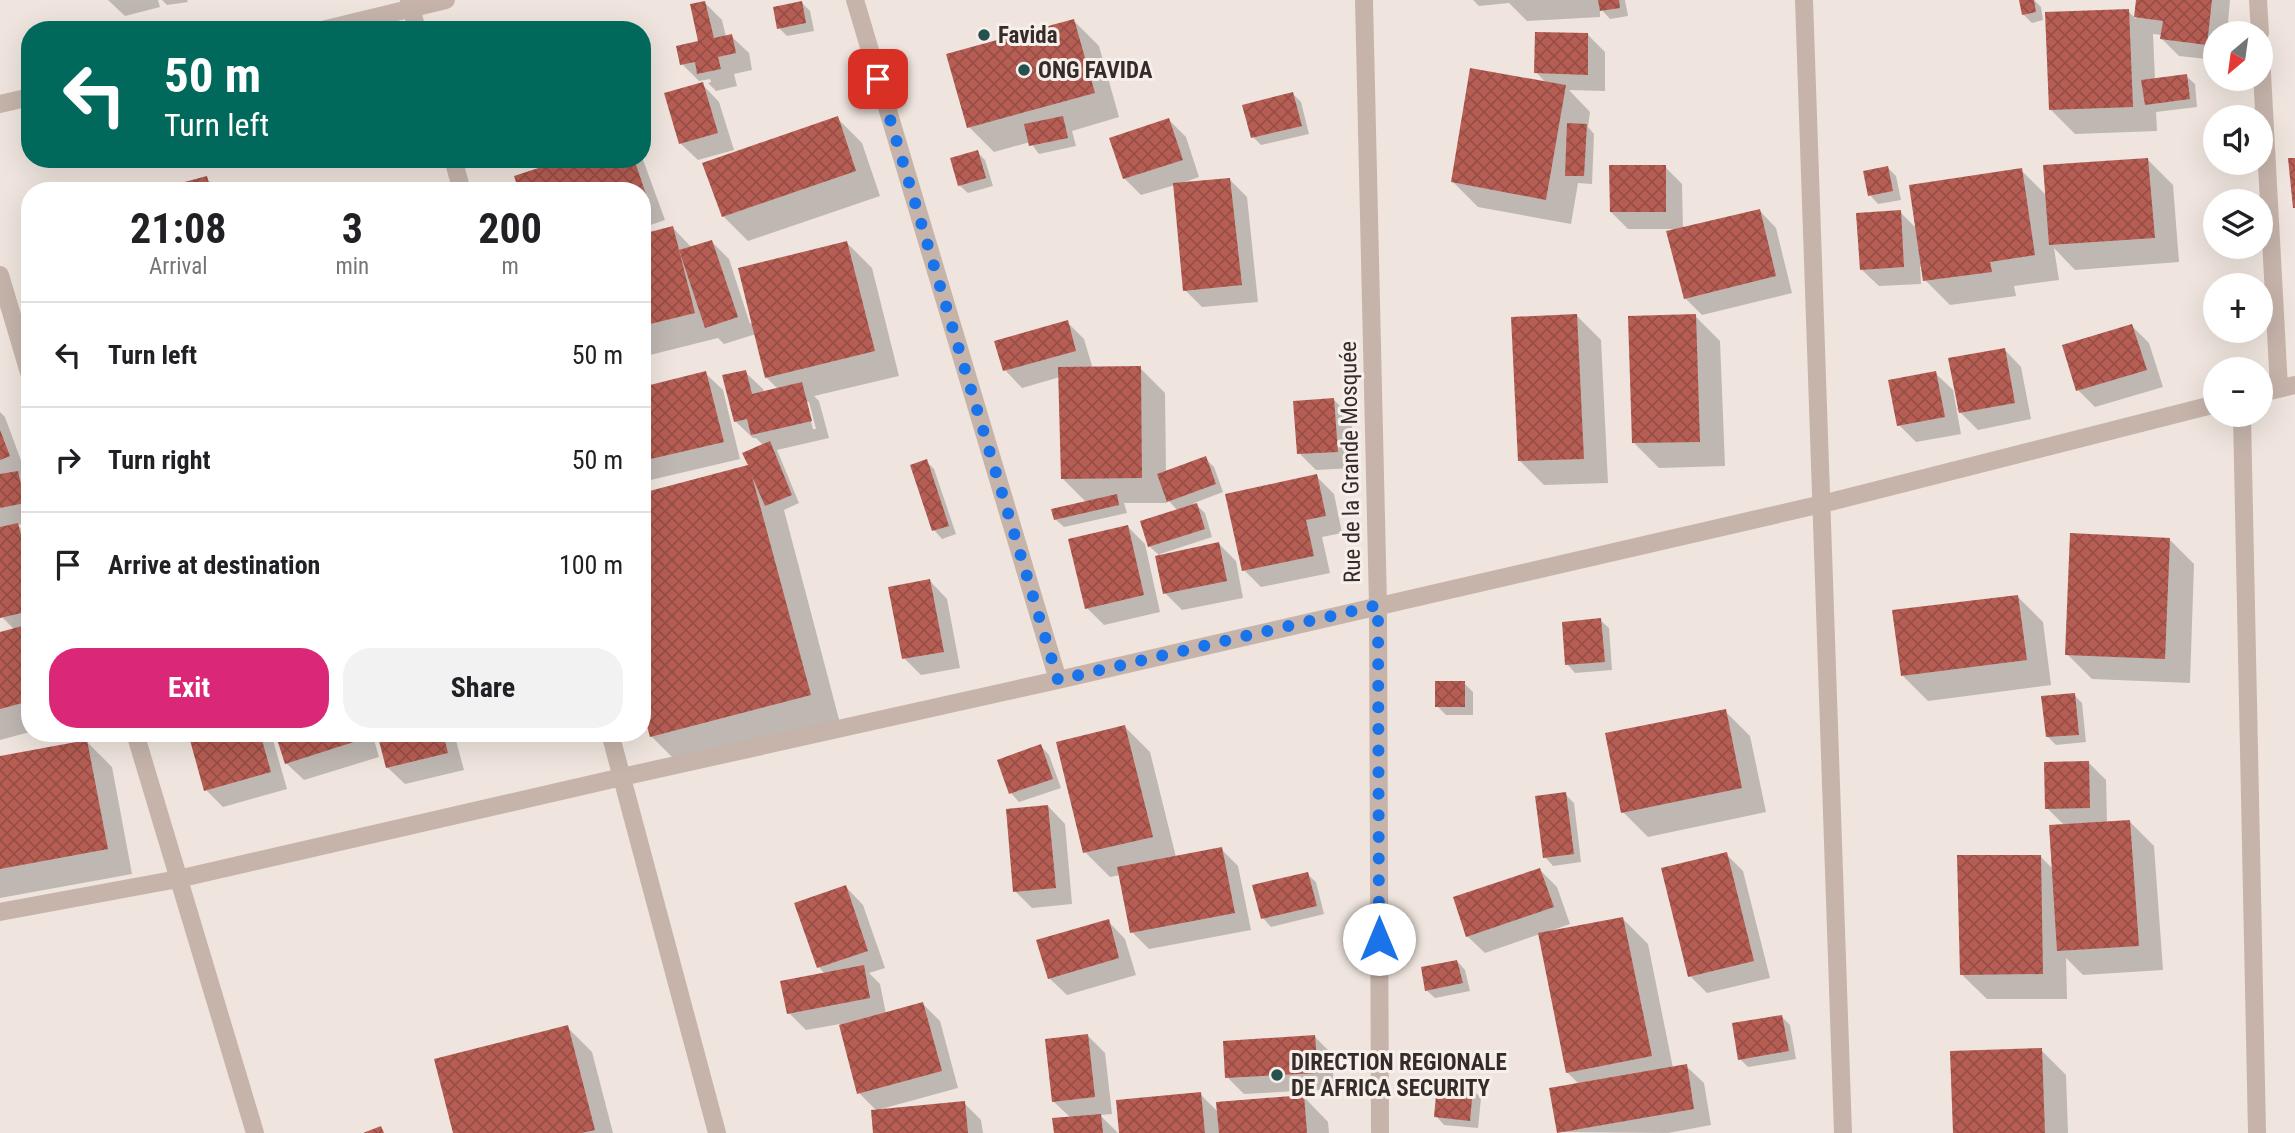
<!DOCTYPE html>
<html lang="en">
<head>
<meta charset="utf-8">
<style>
	body { margin:0; font-family:"Roboto Condensed",sans-serif; background:#f2f2f2; color:#202124; height:100vh; display:flex; flex-direction:column; font-size:26px; white-space:nowrap }
	* { box-sizing:border-box; margin:0 }
	p { font-size:23px; color:#757577 }
	.icon { flex:none; width:38px; height:38px; fill:none; stroke:currentColor; stroke-width:2; stroke-linecap:round; stroke-linejoin:round }
	.map { position:relative; flex:1; overflow:hidden }
	.panel { position:absolute; left:21px; top:182px; width:630px; height:560px; display:flex; flex-direction:column; background:#fff; border-radius:28px; box-shadow:0 7px 28px #0002 }
	.panel>* { flex:none }
	.guide { position:absolute; left:21px; top:21px; width:630px; height:147px; border-radius:28px; box-shadow:0 7px 28px #0002; background:#00695c; color:#fff; overflow:hidden }
	.needle { width:46px; rotate:209deg }
	.buttons { position:absolute; left:2203px; top:21px; display:grid; gap:14px }
	.buttons a { display:grid; place-items:center; width:70px; height:70px; border-radius:50%; background:#fff; box-shadow:0 7px 28px #0002; font-size:35px }
	.pin { position:absolute; display:grid; place-items:center; width:60px; height:60px; color:#fff; margin:-30px; border-radius:14px; box-shadow:0 4px 10px #0006 }
	.me { position:absolute; width:77px; margin:-38px; rotate:0deg; stroke-linejoin:round; filter:drop-shadow(0 0 5px #0008) }
	.turn { display:flex; align-items:center; gap:24px; height:147px; padding:0 28px; font-size:32px }
	.turn .icon { width:91px; height:91px; stroke-width:2.5 }
	.turn b { display:block; font-size:49px; line-height:60px }
	.eta { display:flex; justify-content:space-evenly; align-items:center; height:119px; text-align:center }
	.eta b { font-size:42px; font-weight:700; line-height:49px }
	.cta { display:flex; gap:14px; margin-top:auto; padding:14px 28px }
	.cta a { flex:1; height:80px; border-radius:28px; background:#db2777; color:#fff; font-size:28px; font-weight:700; line-height:80px; text-align:center }
	.cta a+a { background:#f2f2f2; color:#202124 }
	ul { padding:0; list-style:none }
	li { display:flex; align-items:center; gap:21px; height:105px; padding:0 28px; border-top:2px solid #e0e0e0 }
	li div { flex:1 }
	li b { display:block; font-size:26px }
	li em { font-style:normal }
	.map>svg:first-child { display:block }
</style>
</head>
<body>
<div class="map">
<svg width="2295" height="1133" viewBox="0 0 2295 1133">
	<defs>
		<pattern id="building-cross-hatch" width="8" height="8" patternUnits="userSpaceOnUse" patternTransform="scale(1.75)"><rect width="8" height="8" fill="#b75e54"/><path d="M0 0l8 8M0 8l8-8" fill="none" stroke="#964e46"/></pattern>
	</defs>
	<rect width="100%" height="100%" fill="#efe5de"/>
	<path fill="#0003" fill-rule="evenodd" d="M108 0H158L160 7 125 16Z
		M162 0H187L188 2 167 5Z
		M1473 0H1625L1628 16 1610 19 1600 8V17L1527 21 1509 3 1479 6Z
		M2026 0H2034L2041 7 2043 20 2032 23 2023 14Z
		M2138 0H2230L2227 33H2216V60L2179 56 2162 39 2163 35 2153 34 2155 80 2186 76 2195 84 2197 107 2156 112 2157 131 2075 134 2050 109 2128 11 2136 19Z
		M705 3 722 20 726 37 731 36 749 53 752 70 734 74 737 86 716 91 708 83 711 82 710 79 699 81 682 64 700 42Z
		M802 3 810 11 814 31 787 36 779 28Z
		M1074 21 1099 46 1119 117 1072 131 1076 146 1039 154 1030 142 994 152 969 127Z
		M1587 34 1605 52V91L1569 90 1590 112 1588 127 1594 134 1592 184 1578 183 1571 224 1478 207 1453 182 1547 84 1536 72Z
		M702 84 719 102 734 150 698 160 680 143Z
		M1293 94 1301 102 1309 134 1261 145 1253 137Z
		M837 118 862 143 880 196 748 241 723 216Z
		M1169 120 1186 137 1199 177 1182 183 1230 180 1247 197 1258 302 1202 307 1185 290 1175 185 1141 195 1124 178Z
		M977 152 985 160 993 186 968 193 959 185Z
		M642 157 665 220 642 228V191L571 159H642Z
		M2148 160 2173 185 2179 262 2075 270 2054 248 2059 280 2014 286 2016 296 1950 305 1925 280 1922 266 1920 267 1921 284 1879 286 1861 269 1900 212 1917 229 2021 170 2047 196Z
		M1665 167 1682 184 1683 229 1759 210 1776 228 1792 293 1702 315 1685 298 1676 229H1628L1611 212Z
		M1888 168 1896 176 1901 200 1878 204 1870 195Z
		M206 178 219 191 158 190Z
		M673 228 692 248 712 242 729 259 750 324 847 243 872 268 899 376 814 396 819 401 829 438 777 450 799 503 784 510 841 727 683 768 651 736 750 466 764 446 756 438H753L735 421 745 372 763 389 764 393 779 390 766 377 756 334 724 344 718 338 642 357V236ZM806 402H809L816 429H813Z
		M1576 315 1601 340 1608 483 1544 485 1519 460Z
		M1695 316 1720 341 1725 466 1659 468 1634 443Z
		M1067 322 1084 339 1093 369 1140 368 1165 393 1166 472 1205 458 1214 467 1223 492 1194 503 1205 513 1212 537 1160 554V556L1219 544 1236 561 1243 598 1182 610 1165 593 1160 556 1149 546 1178 511 1167 499V503H1124L1127 513 1064 527 1055 519 1087 503 1063 479 1060 377 1022 388 1005 370Z
		M2132 326 2149 343 2163 387 2095 407 2078 390Z
		M2004 349 2021 367 2031 419 1978 430 1957 409Z
		M705 373 723 390 740 459 642 482V389Z
		M1935 373 1953 390 1961 434 1916 442 1899 425Z
		M1334 400 1351 417 1355 468 1316 470 1299 453Z
		M0 412 5 417 26 474 20 476 30 485V522L17 525 30 537V732L0 740V634L15 630 2 617 0 610Z
		M926 461 934 469 956 534 942 539 934 530Z
		M1316 476 1334 494 1342 533 1322 537 1330 573 1261 587 1244 570Z
		M1127 526 1145 544 1160 612 1104 625 1087 608Z
		M2169 539 2194 564 2190 683 2092 679 2067 654Z
		M930 581 947 599 960 668 921 675 904 658Z
		M2018 597 2043 622 2051 685 1928 701 1903 676Z
		M1600 620 1609 628 1612 670 1575 673 1567 664Z
		M1464 683 1473 692V715H1446L1437 706Z
		M2074 695 2082 703 2086 742 2056 745 2048 737Z
		M1725 711 1750 736 1766 812 1648 837 1623 812Z
		M1125 727 1150 752 1176 857 1221 849 1238 866 1251 930 1149 949 1132 932 1120 875 1110 877 1085 852Z
		M189 733H271L287 789 223 807 206 790Z
		M277 733H372L379 757 304 780 286 763Z
		M379 733H454L464 770 405 784 387 767Z
		M87 742 112 767 132 874 0 898V758Z
		M1041 746 1049 755 1061 788 1019 802 1011 793Z
		M2089 763 2106 780 2107 823 2129 821 2154 846 2163 970 2083 975 2066 958 2067 999H1987L1961 974 2040 856 2053 869 2065 826 2047 808Z
		M1565 794 1574 803 1581 862 1553 866 1545 857Z
		M1048 806 1065 824 1072 904 1032 908 1015 891Z
		M1726 854 1743 871 1770 978 1707 993 1690 976Z
		M1540 870 1557 887 1570 924 1553 930 1554 932 1623 919 1648 944 1673 1068 1686 1066 1704 1083 1711 1125 1668 1133 1558 1132 1580 1085 1567 1072 1540 934 1485 953 1467 936Z
		M1307 874 1316 882 1324 914 1271 927 1263 918Z
		M846 887 863 905 885 968 869 973 880 984 886 1014 923 1004 940 1021 958 1088 881 1109 882 1111 964 1103 981 1120 983 1133H875L877 1111 859 1093 840 1024 806 1030 789 1013 825 974 819 967 797 904Z
		M1108 921 1125 939 1136 975 1067 995 1049 978Z
		M1457 961 1465 970 1470 991 1435 998 1426 990Z
		M1782 1017 1790 1025 1796 1059 1748 1067 1740 1059Z
		M567 1027 592 1052 613 1133H455Z
		M1088 1036 1105 1053 1112 1114 1100 1115 1118 1133H1055L1071 1118 1053 1101Z
		M1315 1037 1332 1054 1334 1089 1244 1094 1227 1077Z
		M2041 1050 2066 1075 2068 1133H1955Z
		M1473 1090 1481 1098 1478 1128 1444 1125 1436 1116Z
		M1200 1094 1219 1113 1303 1096 1328 1122 1329 1133H1121Z"/>
	<path fill="url(#building-cross-hatch)" d="M1598 0H1619L1620 8 1600 11Z
		M2019 0H2034L2036 12 2022 15Z
		M2136 0H2212L2207 45 2160 39 2163 21 2134 17Z
		M705 1 714 38 732 34 736 53 718 57 721 69 697 74 695 62 680 65 676 46 698 41 690 4Z
		M802 1 806 23 777 29 773 7Z
		M2129 9 2133 107 2049 110 2045 12Z
		M1074 19 1095 93 967 128 946 54Z
		M1535 32 1588 33V75L1534 73Z
		M1470 68 1566 85 1546 200 1451 182Z
		M2187 74 2190 99 2145 105 2141 80Z
		M703 82 718 133 679 144 664 93Z
		M1293 92 1302 126 1251 138 1242 105Z
		M838 116 856 171 722 217 702 163Z
		M1063 116 1068 138 1029 146 1024 124Z
		M1169 118 1183 160 1123 179 1109 138Z
		M1567 123 1587 124 1584 176H1565Z
		M978 150 986 178 958 186 950 158Z
		M2148 158 2155 238 2049 245 2043 165Z
		M2288 158H2295V208H2293Z
		M566 159H634L649 203 642 205V191H519L514 176Z
		M1609 165H1666V212H1610Z
		M1888 166 1893 191 1868 196 1863 171Z
		M2022 168 2035 255 1990 262 1992 272 1923 281 1909 185Z
		M207 176 211 191H154V190Z
		M1230 178 1242 285 1183 291 1173 183Z
		M1760 209 1776 276 1684 299 1666 231Z
		M1901 210 1904 267 1860 270 1856 213Z
		M673 226 695 313 642 326V234Z
		M712 240 738 317 705 328 679 250Z
		M847 241 875 351 765 378 738 268Z
		M1577 314 1584 459 1518 461 1511 317Z
		M1696 314 1700 442 1632 443 1628 316Z
		M1068 320 1076 351 1003 371 994 341Z
		M2132 324 2147 370 2076 391 2062 345Z
		M2005 348 2015 403 1959 413 1948 358Z
		M1141 366 1142 478 1061 479 1058 367Z
		M746 370 752 394 802 382 812 421 751 435 747 419 734 422 722 375Z
		M706 371 724 442 642 461V387Z
		M1936 371 1945 417 1897 426 1888 380Z
		M1334 398 1338 452 1297 454 1293 401Z
		M0 430 10 456 0 460Z
		M770 441 792 495 765 506 752 476 811 695 650 737 642 708V493L748 465 742 453Z
		M1206 456 1216 484 1167 502 1157 474Z
		M927 459 949 526 932 531 910 465Z
		M18 471 25 503 0 508V474Z
		M1317 474 1326 516 1306 520 1314 556 1242 571 1225 494Z
		M1117 494 1119 505 1054 520 1051 509Z
		M1197 503 1205 529 1148 547 1140 521Z
		M18 523 30 570V611L0 618V527Z
		M1128 525 1144 595 1085 609 1068 539Z
		M2070 533 2170 538 2165 659 2065 655Z
		M1219 542 1227 581 1163 594 1155 556Z
		M930 579 944 652 902 659 888 587Z
		M2018 595 2027 660 1901 676 1892 610Z
		M1601 618 1605 662 1565 665 1562 622Z
		M30 624V701L0 709V632Z
		M1435 681H1465V707H1435Z
		M2075 693 2079 735 2046 737 2041 696Z
		M1726 709 1742 788 1621 813 1605 733Z
		M1125 725 1153 837 1083 853 1056 742Z
		M188 733H260L271 772 204 791Z
		M275 733H361L363 739 285 764Z
		M377 733H443L448 753 386 768Z
		M87 740 108 849 0 869V756Z
		M1041 744 1053 779 1009 794 997 760Z
		M2089 761 2090 808 2045 809 2044 762Z
		M1566 792 1574 854 1543 858 1535 796Z
		M1048 805 1056 888 1013 892 1006 809Z
		M2130 820 2139 946 2057 951 2049 825Z
		M1222 847 1235 913 1130 933 1117 867Z
		M1727 852 1754 961 1688 977 1661 868Z
		M1957 855H2041L2043 974 1960 975Z
		M1540 868 1554 907 1466 937 1453 897Z
		M1308 872 1317 906 1261 919 1252 885Z
		M846 885 868 951 817 968 794 903Z
		M1623 917 1652 1056 1566 1073 1538 933Z
		M1109 919 1119 958 1048 979 1036 940Z
		M1457 960 1463 983 1425 991 1421 967Z
		M864 965 870 998 787 1014 780 981Z
		M923 1002 942 1071 857 1094 839 1025Z
		M1782 1015 1789 1051 1738 1060 1732 1023Z
		M568 1025 595 1130 582 1133H453L434 1059Z
		M1088 1034 1095 1097 1052 1102 1045 1039Z
		M1315 1035 1318 1073 1225 1078 1223 1041Z
		M2042 1048 2045 1133H1953L1950 1051Z
		M1687 1064 1694 1109 1557 1133 1549 1088Z
		M1437 1084 1473 1088 1470 1121 1434 1117Z
		M1201 1092 1205 1133H1119L1116 1100Z
		M1304 1095 1307 1133H1219L1216 1102Z
		M965 1101 968 1133H873L871 1110Z
		M1101 1114 1103 1133H1054L1052 1118Z
		M381 1126 384 1133H363Z"/>
	<g fill="none" stroke-linecap="round" stroke-linejoin="round">
		<path stroke="#c6b4ab" stroke-width="18" d="M409 0 417 30
			M855 0 1058 680
			M1364 0 1378 605 1380 1133
			M1804 0 1843 1133
			M2258 0 2260 33
			M322 30 446 0
			M2261 55 2279 388
			M0 104 30 97
			M453 159 462 191
			M0 275 30 376
			M2261 393 2295 385
			M2242 415 2257 1133
			M135 733 255 1133
			M610 733 717 1133
			M0 912 178 879 622 777 1058 680 1822 504 2216 404"/>
	</g>
	<g fill="none" stroke-linecap="round" stroke-linejoin="round">
		<path stroke="#1a73e8" stroke-width="12" stroke-dasharray="0 21.6" d="M878 79 1058 680 1378 605 1379 939"/>
	</g>
	<g fill="#24514e" stroke="#f7efea" stroke-width="2.5">
		<circle cx="984" cy="35" r="7"/>
		<circle cx="1024" cy="70" r="7"/>
		<circle cx="1277" cy="1075" r="7"/>
	</g>
	<g text-anchor="middle" stroke-width="6" stroke-linejoin="round" paint-order="stroke">
		<g font-size="23" font-weight="bold" fill="#352b29" stroke="#f7efea" text-anchor="start">
			<text x="998" y="43">Favida</text>
			<text x="1038" y="78">ONG FAVIDA</text>
			<text x="1291" y="1070">DIRECTION REGIONALE<tspan x="1291" dy="26">DE AFRICA SECURITY</tspan></text>
		</g>
		<g font-size="23" fill="#352b29" stroke="#f7efea">
			<text transform="translate(1350 462) rotate(-91)" y="8">Rue de la Grande Mosquée</text>
		</g>
	</g>
</svg>
<div class="buttons">
<a><svg class="needle" viewBox="-14 -14 28 28"><path d="M0-13l5 13h-10z" fill="#e53935"/><path d="M0 13l5-13h-10z" fill="#757577"/></svg></a>
<a><svg class="icon" aria-label="sound" viewBox="0 0 24 24"><path d="M4 9h4l5-4v14l-5-4H4zM17 9q2 3 0 6"/></svg></a>
<a><svg class="icon" aria-label="layers" viewBox="0 0 24 24"><path d="M12 4l9 5-9 5-9-5zM3 14l9 5 9-5"/></svg></a>
<a>+</a>
<a>−</a>
</div>
<div class="pin" style="left:878px;top:79px;background:#d93025"><svg class="icon" aria-label="arrive" viewBox="0 0 24 24"><path d="M6 21V4h12l-3 4 3 4H6"/></svg></div>
<svg class="me" style="left:1379px;top:939px" viewBox="-20 -20 40 40"><circle r="19" fill="#fff"/><path d="M0-13L10 11 0 6-10 11z" fill="#1a73e8"/></svg>
<div class="guide">
<div class="turn"><svg class="icon" aria-label="left" viewBox="0 0 24 24"><path d="M17 20v-9H6M10 6l-5 5 5 5"/></svg><div><b>50 m</b>Turn left</div></div>
</div>
<section class="panel">
<div class="eta">
<div><b>21:08</b><p>Arrival</p></div>
<div><b>3</b><p>min</p></div>
<div><b>200</b><p>m</p></div>
</div>
<ul>
<li><svg class="icon" aria-label="left" viewBox="0 0 24 24"><path d="M17 20v-9H6M10 6l-5 5 5 5"/></svg><div><b>Turn left</b></div><em>50 m</em></li>
<li><svg class="icon" aria-label="right" viewBox="0 0 24 24"><path d="M7 20v-9h11M14 6l5 5-5 5"/></svg><div><b>Turn right</b></div><em>50 m</em></li>
<li><svg class="icon" aria-label="arrive" viewBox="0 0 24 24"><path d="M6 21V4h12l-3 4 3 4H6"/></svg><div><b>Arrive at destination</b></div><em>100 m</em></li>
</ul>
<div class="cta"><a>Exit</a><a>Share</a></div>
</section>
</div>
</body>
</html>
